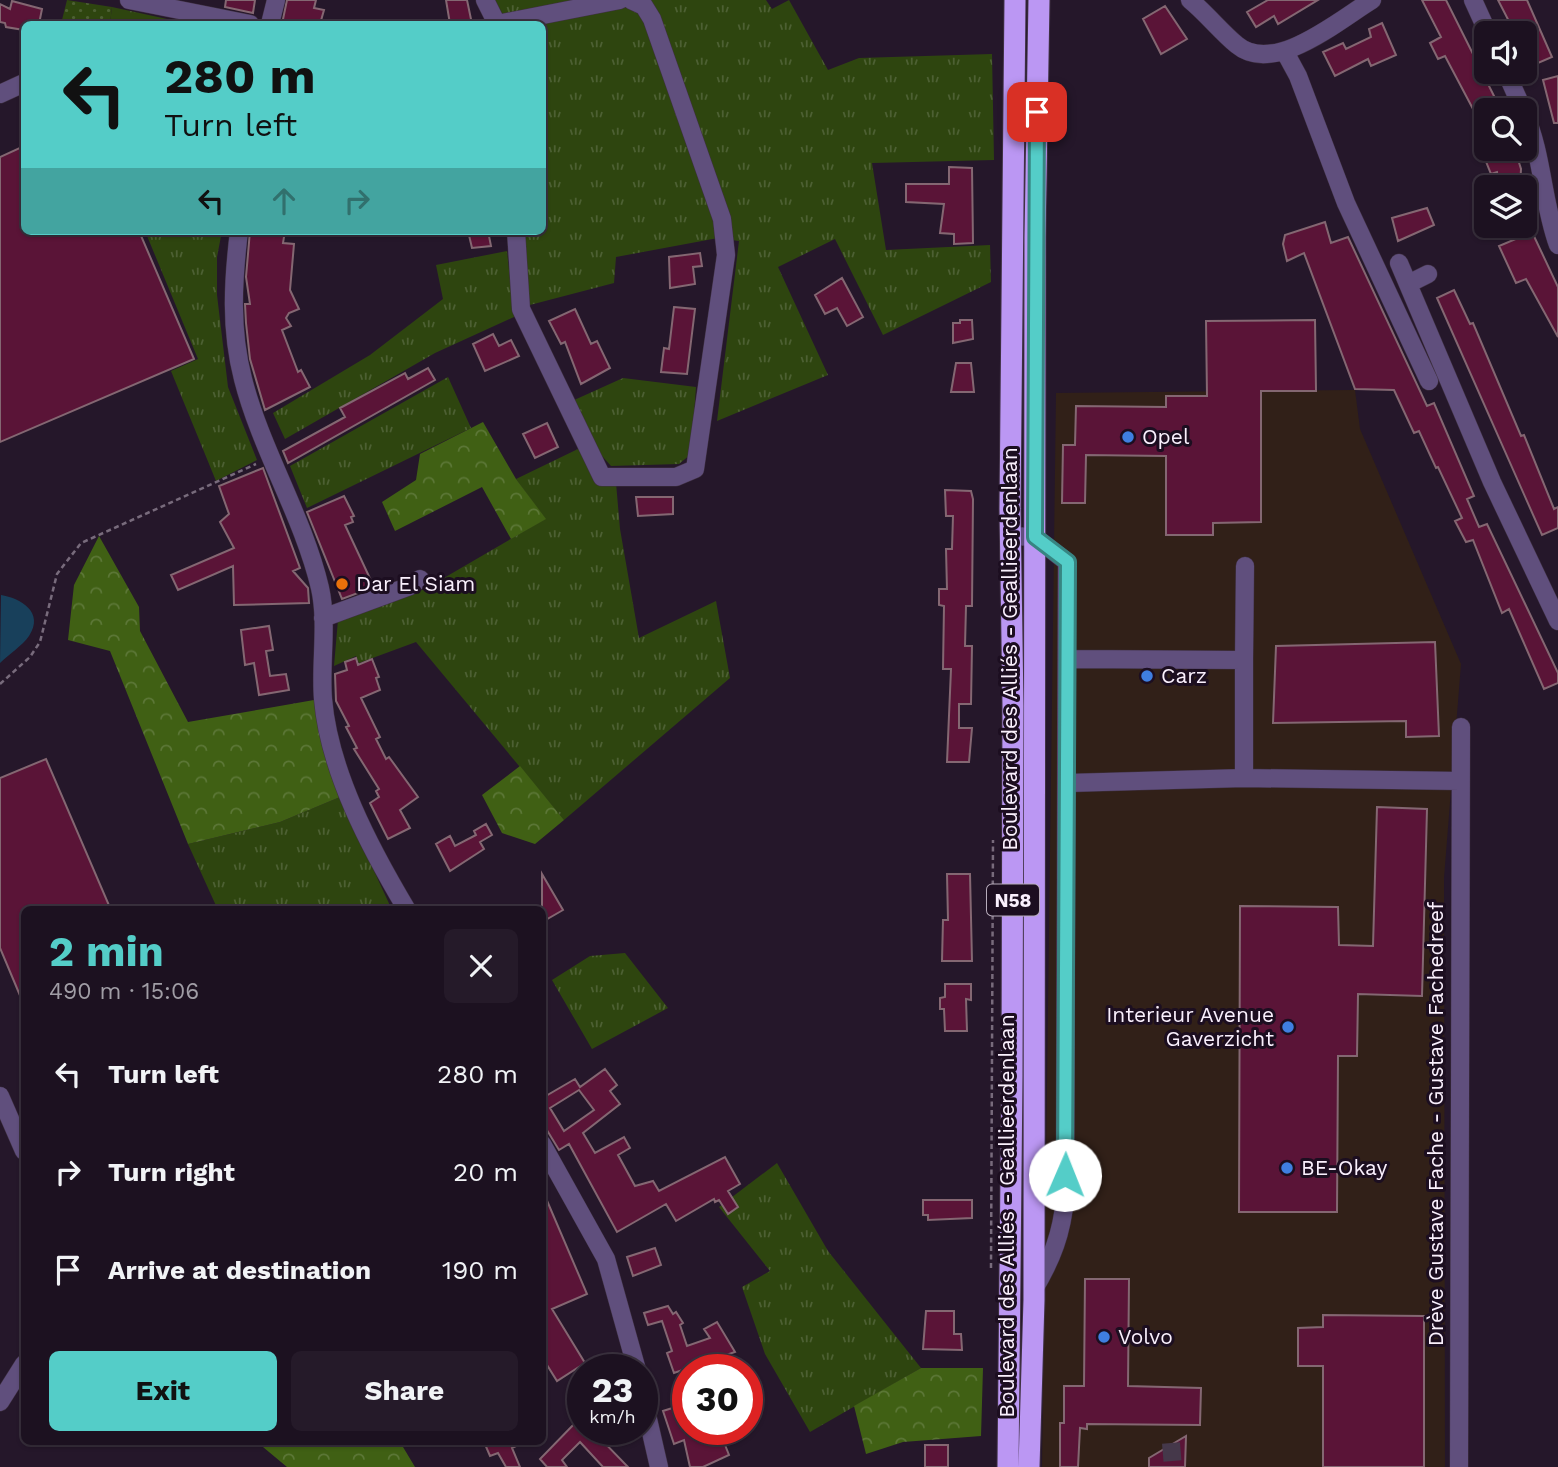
<!DOCTYPE html>
<html lang="en">
<head>
<meta charset="utf-8">
<style>
	body { margin:0; font-family:"Work Sans",sans-serif; background:#251a29; color:#f1f3f6; height:100vh; display:flex; flex-direction:column; font-size:26px; white-space:nowrap }
	* { box-sizing:border-box; margin:0 }
	p { font-size:23px; color:#a09da5 }
	.icon { flex:none; width:38px; height:38px; fill:none; stroke:currentColor; stroke-width:2; stroke-linecap:round; stroke-linejoin:round }
	.map { position:relative; flex:1; overflow:hidden }
	.details { position:absolute; left:21px; top:906px; width:525px; height:539px; display:flex; flex-direction:column; background:#1c1120; border-radius:10px; box-shadow:0 2px 5px #0004,0 0 0 2px #3a313e }
	.details>* { flex:none }
	.hud { position:absolute; left:21px; top:21px; width:525px; height:214px; border-radius:10px; box-shadow:0 2px 5px #0004,0 0 0 2px #3a313e; background:#54cdc8; color:#111; overflow:hidden }
	.controls { position:absolute; left:1474px; top:21px; display:grid; gap:14px }
	.controls a { display:grid; place-items:center; width:63px; height:63px; border-radius:10px; background:#1c1120; box-shadow:0 2px 5px #0004,0 0 0 2px #3a313e; font-size:35px }
	.speed { position:absolute; left:567px; top:1354px; display:flex; gap:14px; font-size:35px; font-weight:700; text-align:center }
	.speed>* { display:grid; place-content:center; width:91px; height:91px; border-radius:50%; background:#1c1120; box-shadow:0 2px 5px #0004,0 0 0 2px #3a313e; line-height:1 }
	.speed small { font-size:18px; font-weight:400 }
	.speed .limit { border:10px solid #d22; background:#fff; color:#111 }
	.pin { position:absolute; display:grid; place-items:center; width:60px; height:60px; color:#fff; margin:-30px; border-radius:14px; box-shadow:0 4px 10px #0006 }
	.me { position:absolute; width:77px; margin:-38px; rotate:1deg; stroke-linejoin:round; filter:drop-shadow(0 0 5px #0008) }
	.turn { display:flex; align-items:center; gap:24px; height:147px; padding:0 28px; font-size:32px }
	.turn .icon { width:91px; height:91px; stroke-width:2.5 }
	.turn b { display:block; font-size:49px; line-height:60px }
	.lanes { display:flex; align-items:center; height:66px; padding:0 28px; background:#0003; justify-content:center; gap:35px; direction:ltr }
	.lanes .off { opacity:.35 }
	.round { display:grid; place-items:center; flex:none; width:74px; height:74px; border-radius:10px; background:#251a29 }
	.headline { display:flex; align-items:center; justify-content:space-between; height:119px; padding:0 28px }
	h1 { font-size:42px; font-weight:700; line-height:52px; color:#54cdc8 }
	.button { display:flex; gap:14px; margin-top:auto; padding:14px 28px }
	.button a { flex:1; height:80px; border-radius:10px; background:#54cdc8; color:#111; font-size:28px; font-weight:700; line-height:80px; text-align:center }
	.button a+a { background:#251a29; color:#f1f3f6 }
	ul { padding:0; list-style:none }
	li { display:flex; align-items:center; gap:21px; height:98px; padding:0 28px }
	li div { flex:1 }
	li b { display:block; font-size:26px }
	li em { font-style:normal }
	.map>svg:first-child { display:block }
</style>
</head>
<body>
<div class="map">
<svg width="1558" height="1467" viewBox="0 0 1558 1467">
	<defs>
		<pattern id="grass-tufts" width="24" height="20" patternUnits="userSpaceOnUse" patternTransform="scale(1.75)"><rect width="24" height="20" fill="#2e450f"/><path d="M3 7l-1-3M5 7V3M7 7l1-3M15 17l-1-3M17 17v-4M19 17l1-3" fill="none" stroke="#4d6033"/></pattern>
		<pattern id="forest-crowns" width="20" height="18" patternUnits="userSpaceOnUse" patternTransform="scale(1.75)"><rect width="20" height="18" fill="#406014"/><path d="M2 6a3 3 0 1 1 6 0M12 15a3 3 0 1 1 6 0" fill="none" stroke="#5c7737"/></pattern>
		<pattern id="garden-dots" width="8" height="8" patternUnits="userSpaceOnUse" patternTransform="scale(1.75)"><rect width="8" height="8" fill="#2e450f"/><path d="M2 2h.1M6 6h.1" fill="none" stroke="#4d6033" stroke-width="1.8" stroke-linecap="round"/></pattern>
	</defs>
	<rect width="100%" height="100%" fill="#25172a"/>
	<path fill="#312018" d="M1355 390 1360 429 1461 664 1444 878 1445 1467H1042L1056 393Z"/>
	<path fill="url(#grass-tufts)" d="M495 0H766L772 9 789 0 828 70 859 58 992 54 994 160 872 163 886 250 990 245 991 282 883 335 835 239 778 267 828 375 717 421 739 241 718 238 616 257 614 283 526 306 520 231H542V24H508Z
		M112 7 190 24H110Z
		M145 231H222L217 257V295L228 387 257 460 216 481 171 371 198 359Z
		M507 251 514 317 435 353 285 439 273 413 370 355 443 299 436 265Z
		M448 377 471 428 307 508 290 466Z
		M623 378 696 387 691 454 679 464 611 466 595 448 572 401Z
		M580 448 616 483 620 529 639 638 716 601 730 678 564 820 416 642 359 663 356 656 334 666 338 620 425 589 545 519 516 479Z
		M340 797 392 910H218L188 844 280 822Z
		M625 953 668 1008 592 1049 552 980 590 956Z
		M777 1163 828 1251 921 1368 810 1432 765 1354 742 1287 770 1271 719 1207Z"/>
	<path fill="url(#forest-crowns)" d="M483 422 516 479 546 519 511 539 482 487 395 531 382 502 416 480 420 454Z
		M99 536 139 607 140 631 188 722 314 700 322 743 340 797 280 822 188 844 110 651 68 640 74 585Z
		M520 766 564 820 535 844 502 833 482 795Z
		M921 1368H983L981 1436 903 1442 866 1454 854 1406Z
		M257 1442H400L415 1467H287Z"/>
	<path fill="url(#garden-dots)" d="M67 0 112 7 110 24H61Z"/>
	<path fill="#18405b" d="M1 595C20 598 45 612 29 636 22 646 9 654 0 663Z"/>
	<path fill="#5a1437" stroke="#846772" stroke-width="2" fill-rule="evenodd" d="M226 0H255L253 13 225 7Z
		M287 0H316L314 8 324 10 320 24H282Z
		M446 0H467L472 24H450Z
		M1268 0H1318L1278 24 1274 16 1256 27 1247 12Z
		M1422 0H1446L1501 110 1473 109 1445 56 1438 59 1430 43 1441 37Z
		M1498 0H1527L1552 57 1531 66 1524 52V33H1515Z
		M12 1 42 9 39 24H24V30L6 27 5 23 0 22V4L10 9Z
		M1165 6 1187 39 1161 54 1143 19Z
		M1382 23 1396 55 1371 66 1368 59 1335 76 1323 52 1343 43 1346 49 1371 37 1369 29Z
		M1558 76V123H1554L1543 80Z
		M24 146V231H139L194 359 0 442V157Z
		M1481 149 1515 150 1521 169 1520 187H1499L1497 172 1491 174Z
		M949 167 972 168 973 243 954 244V234L940 233 944 204 906 202V184H949Z
		M1427 208 1434 225 1398 241 1392 218Z
		M1325 222 1331 243 1348 237 1427 406 1434 403 1474 496 1467 499 1479 527 1487 524 1558 673V683L1544 689 1509 609 1502 613 1473 540 1466 542 1455 521 1462 518 1438 467 1436 468 1419 431 1414 433 1394 390 1355 389 1304 253 1287 261 1283 244 1285 235Z
		M250 231H285L283 243 294 244 290 290 299 309 289 313 286 318 291 326 282 330 298 372 301 370 310 387 265 410 250 359 246 323 245 304H250L246 277Z
		M468 231H488L491 246 472 248Z
		M1532 232 1558 287V337L1526 279 1516 283 1499 246Z
		M700 253 702 266 693 267 695 284 670 288 669 257Z
		M842 278 863 317 847 326 837 308 825 314 815 295Z
		M1454 290 1470 324 1473 323 1521 436 1524 435 1554 509 1558 507V528L1542 535 1437 298Z
		M674 307 695 309 687 374 661 372 664 348 669 349Z
		M575 309 591 344 597 341 610 368 581 384 565 342 561 344 549 321Z
		M960 320H972L973 339 953 343V323H960Z
		M1315 320 1316 391H1261V522L1213 523V535H1166V456L1086 455 1085 503H1062L1063 445H1075L1076 406 1166 407V396H1207L1206 321Z
		M493 334 499 346 511 340 519 356 485 371 473 344Z
		M956 363H971L974 392H951Z
		M428 368 435 380 288 463 283 451 345 417 340 408 405 373 408 379Z
		M547 423 558 447 535 458 523 434Z
		M263 468 300 568 293 571 308 588 309 603 234 605 233 566 178 590 171 575 234 548 220 522 229 514 219 486Z
		M945 490 971 491 973 499 972 606H966L965 646H972L971 704H959V728H972L969 762H947L951 669H943L944 606 939 605V589H947L946 549H952L953 516H946Z
		M344 496 354 516 351 517 353 522 345 525 374 587 342 599 307 512Z
		M636 497H673V514L638 516Z
		M269 626 273 650 266 651 270 676 286 674 289 690 259 695 254 663 245 665 241 630Z
		M1435 642 1439 736 1406 737V721L1273 723 1276 646Z
		M356 658 358 665 372 659 379 677 376 678 380 690 361 698 380 737 376 739 386 759 389 757 418 797 400 810 410 828 388 839 370 803 379 797 376 791 379 789 354 749 357 748 346 727 349 726 336 701 335 674 347 670 345 662Z
		M46 759 111 910H24V1005L0 948V778Z
		M1377 807 1427 809 1422 996 1358 994 1357 1056H1338L1337 1212H1239L1240 906 1338 907 1339 945 1373 946Z
		M486 824 492 835 480 842 484 849 450 871 436 844 450 836 455 846 476 835 474 831Z
		M542 874 563 910 542 922Z
		M947 874H970L972 961H942L943 920H948Z
		M945 984H971V1000L966 999 967 1031H945L944 1009H940V998L945 997Z
		M605 1069 617 1085 610 1091 620 1104 583 1133 595 1153 624 1137 630 1148 618 1155 635 1186 653 1181 659 1191 725 1157 740 1184 728 1191 738 1207 728 1214 719 1200 715 1202 714 1199 676 1221 666 1204 617 1232 569 1144 559 1150 542 1122V1095L544 1097 575 1079 580 1087ZM579 1090 594 1110 564 1131 550 1108Z
		M542 1189 587 1294 552 1309 585 1363 557 1381 542 1357Z
		M923 1200H972V1218L928 1220V1215H923Z
		M655 1248 661 1265 633 1276 627 1257Z
		M1085 1279H1129L1128 1386 1201 1388 1200 1425 1087 1424V1429L1080 1428 1078 1467H1060V1423H1064V1386H1084Z
		M668 1306 673 1314 676 1312 683 1323 680 1325 687 1346 710 1338 704 1329 717 1322 735 1352 674 1373 667 1353 672 1351 662 1321 648 1325 644 1313Z
		M926 1311H954V1334H961L962 1350 923 1349Z
		M1323 1315 1424 1316V1467H1323V1366H1298V1328L1323 1327Z
		M688 1403V1430H719L729 1455 703 1467H690L684 1440 674 1444 663 1411Z
		M578 1420 583 1430 597 1435 628 1467H603L580 1442 562 1460 567 1467H547L540 1459Z
		M1186 1436 1185 1467H1149V1458Z
		M484 1442H524L512 1448 520 1467H506L498 1453 490 1456Z
		M925 1445H948V1467H925Z"/>
	<g fill="none" stroke-linecap="round" stroke-linejoin="round">
		<path stroke="#45384a" stroke-width="18" stroke-dasharray="18 9" stroke-linecap="butt" d="M1171 1443 1173 1467"/>
		<defs>
			<path id="minor" d="M129 0 250 24
				M485 0 497 24
				M1190 0C1207 14 1221 32 1237 45 1274 76 1339 20 1372 0
				M1473 0 1488 33
				M270 24 276 0
				M497 24 620 0
				M1285 52 1298 76 1346 203 1429 381
				M1506 72 1523 110
				M0 94 24 83
				M1524 112C1543 155 1542 201 1558 245
				M239 231C233 281 230 329 243 379 261 450 303 516 320 588 328 624 320 663 323 699 329 771 370 848 407 910
				M516 231 521 309 602 477H676L695 469 726 255 722 219 652 19 644 6 631 0
				M1399 263 1492 482 1558 621
				M1408 284 1428 274
				M1010 536 1035 537 1067 562 1065 1198C1062 1233 1052 1259 1034 1289
				M323 618 410 586 420 579
				M1068 659 1244 660V778
				M1244 660 1245 566
				M1068 783 1244 778 1460 781
				M0 1096 24 1151
				M542 1144 606 1259 637 1370
				M642 1393 659 1467
				M0 1402 24 1364
				M1459 1467 1461 727"/>
			<path id="highway" d="M1008 1467 1012 1075 1013 706 1010 509 1015 0
				M1029 1467 1034 1300 1035 237 1039 0"/>
		</defs>
		<use href="#minor" stroke="#3f3143" stroke-width="19"/>
		<use href="#highway" stroke="#3f3143" stroke-width="23"/>
		<path stroke="#786b7c" stroke-width="2.5" stroke-dasharray="5 3.5" stroke-linecap="butt" d="M0 684 30 657 40 642 57 574 81 543 256 464
			M991 1268 993 840"/>
		<use href="#minor" stroke="#604f7d" stroke-width="18"/>
		<use href="#highway" stroke="#bb97f3" stroke-width="21"/>
	</g>
	<g fill="none" stroke-linecap="round" stroke-linejoin="round">
		<defs>
			<path id="route" d="M1037 112 1035 537 1068 562 1065 1175"/>
		</defs>
		<use href="#route" stroke="#378582" stroke-width="18"/>
		<use href="#route" stroke="#54cdc8" stroke-width="12"/>
	</g>
	<g fill="#3f7fe0" stroke="#1c0e20" stroke-width="2.5">
		<circle cx="1128" cy="437" r="7"/>
		<circle cx="1147" cy="676" r="7"/>
		<circle cx="1288" cy="1027" r="7"/>
		<circle cx="1287" cy="1168" r="7"/>
		<circle cx="1104" cy="1337" r="7"/>
	</g>
	<circle fill="#e8710a" stroke="#1c0e20" stroke-width="2.5" cx="342" cy="584" r="7"/>
	<g text-anchor="middle" stroke-width="6" stroke-linejoin="round" paint-order="stroke">
		<rect fill="#1c0e20" stroke="#b7acbb" stroke-width="2" x="987" y="884.5" width="52" height="31" rx="5"/>
		<g font-size="19" font-weight="bold" fill="#faf0fd">
			<text x="1013" y="907">N58</text>
		</g>
		<g font-size="21" fill="#faf0fd" stroke="#1c0e20" text-anchor="start">
			<text x="1142" y="444">Opel</text>
			<text x="356" y="591">Dar El Siam</text>
			<text x="1161" y="683">Carz</text>
			<text x="1274" y="1022" text-anchor="end">Interieur Avenue<tspan x="1274" dy="24">Gaverzicht</tspan></text>
			<text x="1301" y="1175">BE-Okay</text>
			<text x="1118" y="1344">Volvo</text>
		</g>
		<g font-size="21" fill="#faf0fd" stroke="#1c0e20">
			<text transform="translate(1010 649) rotate(-90)" y="7">Boulevard des Alliés - Geallieerdenlaan</text>
			<text transform="translate(1436 1124) rotate(-90)" y="7">Drève Gustave Fache - Gustave Fachedreef</text>
			<text transform="translate(1007 1216) rotate(-90)" y="7">Boulevard des Alliés - Geallieerdenlaan</text>
		</g>
	</g>
</svg>
<div class="controls">
<a><svg class="icon" aria-label="sound" viewBox="0 0 24 24"><path d="M4 9h4l5-4v14l-5-4H4zM17 9q2 3 0 6"/></svg></a>
<a><svg class="icon" aria-label="search" viewBox="0 0 24 24"><circle cx="10" cy="10" r="6"/><path d="M15 15l6 6"/></svg></a>
<a><svg class="icon" aria-label="layers" viewBox="0 0 24 24"><path d="M12 4l9 5-9 5-9-5zM3 14l9 5 9-5"/></svg></a>
</div>
<div class="speed"><div>23<small>km/h</small></div><div class="limit">30</div></div>
<div class="pin" style="left:1037px;top:112px;background:#d93025"><svg class="icon" aria-label="arrive" viewBox="0 0 24 24"><path d="M6 21V4h12l-3 4 3 4H6"/></svg></div>
<svg class="me" style="left:1065px;top:1175px" viewBox="-20 -20 40 40"><circle r="19" fill="#fff"/><path d="M0-13L10 11 0 6-10 11z" fill="#54cdc8"/></svg>
<div class="hud">
<div class="turn"><svg class="icon" aria-label="left" viewBox="0 0 24 24"><path d="M17 20v-9H6M10 6l-5 5 5 5"/></svg><div><b>280 m</b>Turn left</div></div>
<div class="lanes"><svg class="icon" aria-label="left" viewBox="0 0 24 24"><path d="M17 20v-9H6M10 6l-5 5 5 5"/></svg><svg class="icon off" aria-label="ahead" viewBox="0 0 24 24"><path d="M12 20V5M6 11l6-6 6 6"/></svg><svg class="icon off" aria-label="right" viewBox="0 0 24 24"><path d="M7 20v-9h11M14 6l5 5-5 5"/></svg></div>
</div>
<section class="details">
<div class="headline"><div><h1>2 min</h1><p>490 m · 15:06</p></div><a class="round"><svg class="icon" aria-label="close" viewBox="0 0 24 24"><path d="M6 6l12 12M18 6L6 18"/></svg></a></div>
<ul>
<li><svg class="icon" aria-label="left" viewBox="0 0 24 24"><path d="M17 20v-9H6M10 6l-5 5 5 5"/></svg><div><b>Turn left</b></div><em>280 m</em></li>
<li><svg class="icon" aria-label="right" viewBox="0 0 24 24"><path d="M7 20v-9h11M14 6l5 5-5 5"/></svg><div><b>Turn right</b></div><em>20 m</em></li>
<li><svg class="icon" aria-label="arrive" viewBox="0 0 24 24"><path d="M6 21V4h12l-3 4 3 4H6"/></svg><div><b>Arrive at destination</b></div><em>190 m</em></li>
</ul>
<div class="button"><a>Exit</a><a>Share</a></div>
</section>
</div>
</body>
</html>
